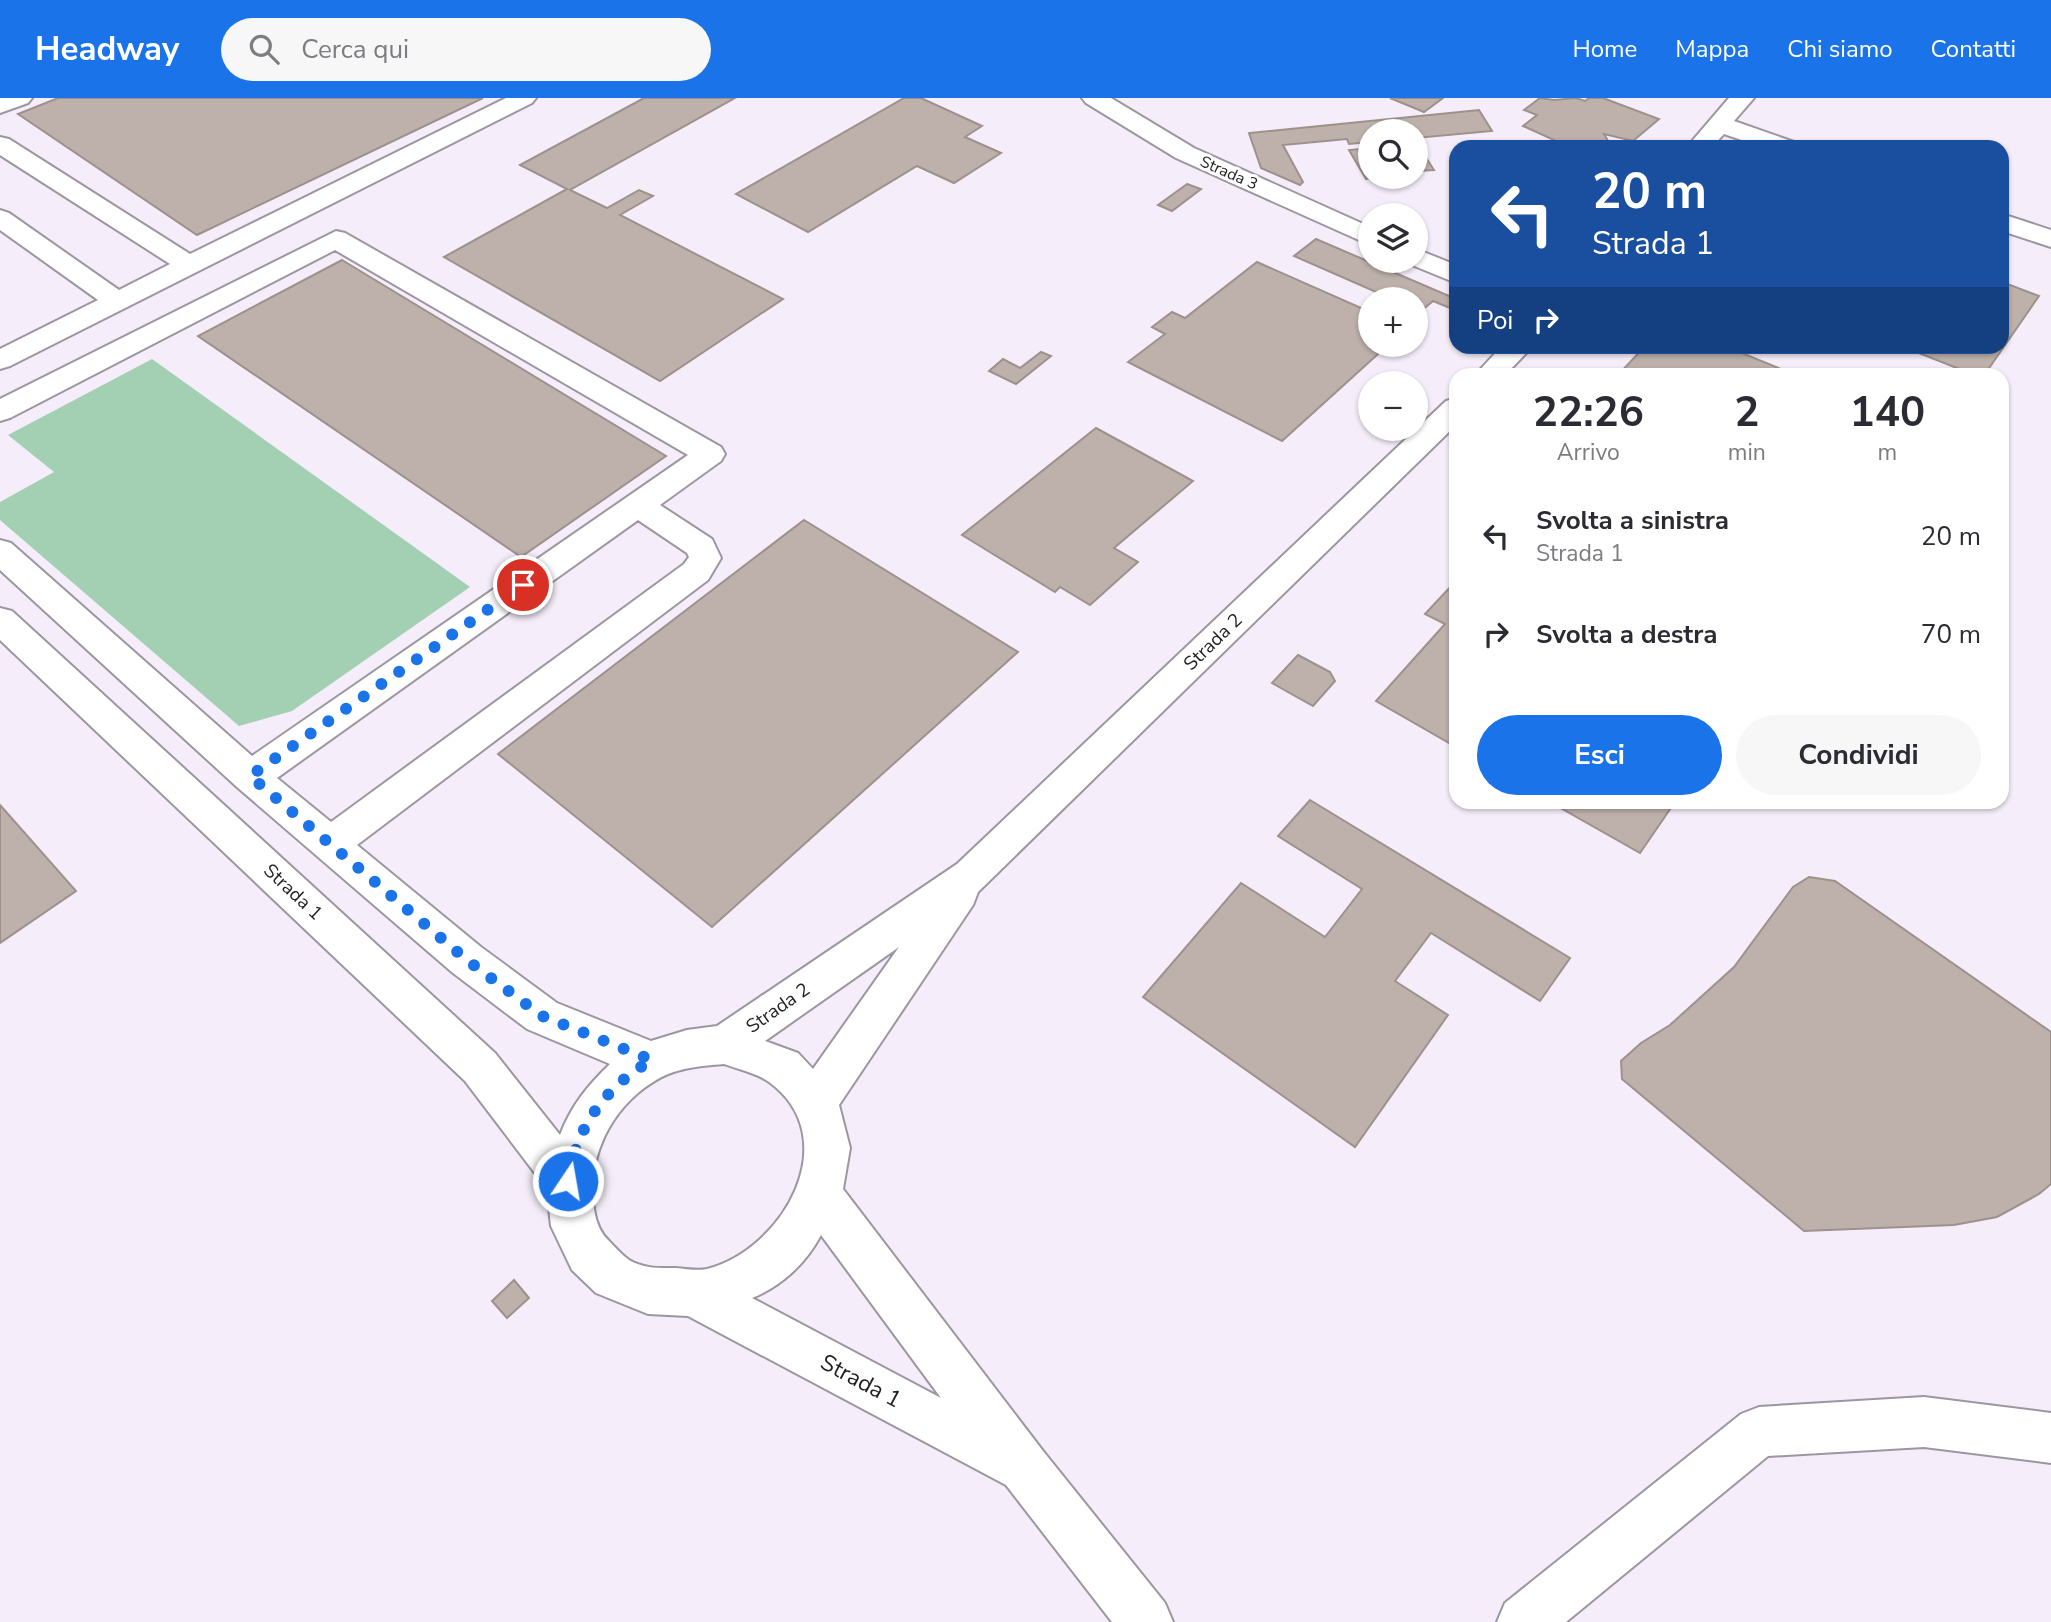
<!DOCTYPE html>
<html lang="it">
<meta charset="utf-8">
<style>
body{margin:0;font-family:"Nunito Sans",sans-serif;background:#f7f7f7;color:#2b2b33;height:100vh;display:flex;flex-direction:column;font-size:26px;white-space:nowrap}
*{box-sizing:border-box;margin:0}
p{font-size:23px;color:#7c7c81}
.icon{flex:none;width:38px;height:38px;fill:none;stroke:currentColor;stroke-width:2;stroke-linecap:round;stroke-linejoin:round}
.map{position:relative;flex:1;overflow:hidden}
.panel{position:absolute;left:1449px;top:270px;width:560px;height:441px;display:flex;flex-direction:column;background:#fff;border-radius:21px;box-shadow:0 2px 5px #0004}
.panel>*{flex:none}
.guide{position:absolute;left:1449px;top:42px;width:560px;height:214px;border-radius:21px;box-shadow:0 2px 5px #0004;background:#1a4fa0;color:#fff;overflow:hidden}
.controls{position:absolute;left:1358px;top:21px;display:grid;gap:14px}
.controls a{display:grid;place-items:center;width:70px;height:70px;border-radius:50%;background:#fff;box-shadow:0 2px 5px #0004;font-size:35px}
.pin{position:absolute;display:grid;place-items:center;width:60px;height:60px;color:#fff;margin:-30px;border:4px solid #fff;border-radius:50%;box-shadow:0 2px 7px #0007}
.me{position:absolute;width:77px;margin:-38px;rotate:12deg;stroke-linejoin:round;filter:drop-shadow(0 0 5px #0008)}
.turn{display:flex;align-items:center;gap:24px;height:147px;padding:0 28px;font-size:32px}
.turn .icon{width:91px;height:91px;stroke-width:2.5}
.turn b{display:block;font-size:49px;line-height:60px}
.then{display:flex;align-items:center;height:66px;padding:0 28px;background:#0003;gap:14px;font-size:26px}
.eta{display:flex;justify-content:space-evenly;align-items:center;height:119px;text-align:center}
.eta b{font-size:42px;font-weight:700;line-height:49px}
.primary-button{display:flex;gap:14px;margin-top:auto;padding:14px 28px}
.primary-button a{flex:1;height:80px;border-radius:42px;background:#1a73e8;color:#fff;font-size:28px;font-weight:700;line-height:80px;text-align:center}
.primary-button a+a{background:#f7f7f7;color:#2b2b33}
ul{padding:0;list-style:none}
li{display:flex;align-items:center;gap:21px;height:98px;padding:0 28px}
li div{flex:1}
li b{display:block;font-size:26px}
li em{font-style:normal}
header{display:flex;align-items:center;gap:42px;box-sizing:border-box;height:98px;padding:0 35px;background:#1a73e8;color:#fff}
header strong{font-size:33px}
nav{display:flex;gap:38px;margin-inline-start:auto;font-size:24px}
.search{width:490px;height:63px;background:#f7f7f7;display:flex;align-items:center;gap:18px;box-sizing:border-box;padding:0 24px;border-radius:38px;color:#7c7c81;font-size:26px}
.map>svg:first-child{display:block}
.green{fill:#a3cfb3}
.building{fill:#beb1ac;stroke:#9e918c;stroke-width:2}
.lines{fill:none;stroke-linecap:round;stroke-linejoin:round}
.minor-casing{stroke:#9d96a0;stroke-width:4}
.minor{fill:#fff;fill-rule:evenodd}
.route{stroke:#1a73e8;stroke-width:12;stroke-dasharray:0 21.6}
.labels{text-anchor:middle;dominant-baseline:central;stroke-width:6;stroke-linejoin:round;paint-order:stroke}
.far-street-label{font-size:16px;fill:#211e22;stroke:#fff}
.street-label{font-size:19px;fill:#211e22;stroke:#fff}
.near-street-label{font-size:23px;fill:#211e22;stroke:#fff}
</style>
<header>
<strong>Headway</strong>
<div class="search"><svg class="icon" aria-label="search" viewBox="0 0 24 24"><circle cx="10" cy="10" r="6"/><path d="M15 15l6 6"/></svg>Cerca qui</div>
<nav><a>Home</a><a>Mappa</a><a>Chi siamo</a><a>Contatti</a></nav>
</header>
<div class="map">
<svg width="2051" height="1524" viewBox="0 0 2051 1524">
<rect width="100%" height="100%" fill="#f5eefa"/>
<path class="green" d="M 152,261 L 470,489 L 292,613 L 239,628 L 0,422 L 0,404 L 54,374 L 8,337 Z"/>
<g class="building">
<path d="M 58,0 L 483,0 L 197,137 L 18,16 Z"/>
<path d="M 644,0 L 735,0 L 570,92 L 607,110 L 639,92 L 653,98 L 620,117 L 783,201 L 660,283 L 444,159 L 567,91 L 520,67 Z"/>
<path d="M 904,0 L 921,0 L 982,28 L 965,39 L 1001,55 L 954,85 L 917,68 L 808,134 L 736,96 Z"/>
<path d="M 1390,0 L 1443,0 L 1424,14 Z"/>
<path d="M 1540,0 L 1554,2 L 1576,0 L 1585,3 L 1589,0 L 1603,0 L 1659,21 L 1633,43 L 1604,36 L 1610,46 L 1567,48 L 1523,28 L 1537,17 L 1524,12 Z"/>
<path d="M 1479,12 L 1492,33 L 1416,40 L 1416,33 L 1370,33 L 1370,44 L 1349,46 L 1347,41 L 1283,47 L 1303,84 L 1300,87 L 1261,70 L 1249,35 Z"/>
<path d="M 1416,44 L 1434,72 L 1416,73 Z"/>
<path d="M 1370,50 L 1370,79 L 1387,79 L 1366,81 L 1349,52 Z"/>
<path d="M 1187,86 L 1201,91 L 1172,113 L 1158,107 Z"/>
<path d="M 1316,141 L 1456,201 L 1456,204 L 1450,210 L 1433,203 L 1420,214 L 1416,212 L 1416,201 L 1392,201 L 1294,158 Z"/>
<path d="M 342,162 L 666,358 L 521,459 L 198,238 Z"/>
<path d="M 1257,164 L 1370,214 L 1370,247 L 1388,247 L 1282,343 L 1128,264 L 1165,236 L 1152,229 L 1172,214 L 1185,220 Z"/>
<path d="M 2002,184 L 2039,198 L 1985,276 L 1972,276 L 1901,248 L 2002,248 Z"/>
<path d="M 1645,248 L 1725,248 L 1793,276 L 1619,276 Z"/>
<path d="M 1041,254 L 1051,258 L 1016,286 L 989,273 L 1003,261 L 1020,270 Z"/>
<path d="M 1096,330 L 1193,383 L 1114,450 L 1138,464 L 1090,507 L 1060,489 L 1055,494 L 962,437 Z"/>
<path d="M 804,422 L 1018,554 L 712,829 L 498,656 Z"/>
<path d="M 1454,485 L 1456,486 L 1456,649 L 1376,603 L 1445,526 L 1425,516 Z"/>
<path d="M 1298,557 L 1330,574 L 1335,583 L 1313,608 L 1272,585 Z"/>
<path d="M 1310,702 L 1570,860 L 1540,903 L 1431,835 L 1395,883 L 1448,917 L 1355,1049 L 1143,899 L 1241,785 L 1325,839 L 1362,791 L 1278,738 Z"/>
<path d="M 1550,704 L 1675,704 L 1640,755 Z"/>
<path d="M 0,707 L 76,793 L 0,845 Z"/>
<path d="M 1809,779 L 1835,783 L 2051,934 L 2051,1086 L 2039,1096 L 1997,1119 L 1954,1127 L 1804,1133 L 1622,981 L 1621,963 L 1641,945 L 1670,927 L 1734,869 L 1793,789 Z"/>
<path d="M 514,1182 L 529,1200 L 507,1220 L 492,1203 Z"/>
</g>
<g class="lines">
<g class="minor-casing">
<g id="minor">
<path d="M 0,0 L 32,0 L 28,5 L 0,15 Z"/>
<path d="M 506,0 L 536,0 L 532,5 L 10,268 L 0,271 L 0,251 L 98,202 L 0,132 L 0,112 L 9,115 L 119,192 L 170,166 L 0,57 L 0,39 L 9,41 L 190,156 Z"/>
<path d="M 1082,0 L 1111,0 L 1194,50 L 1370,129 L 1370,147 L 1176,60 L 1086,5 Z"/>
<path d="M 1729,0 L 1754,0 L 1734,23 L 1794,44 L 1797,49 L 1762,49 L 1724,36 L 1712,49 L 1687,49 Z"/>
<path d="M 2002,116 L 2051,132 L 2051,149 L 2002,133 Z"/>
<path d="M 336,133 L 345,135 L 721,349 L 725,356 L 721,363 L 660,407 L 712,441 L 721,460 L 708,482 L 357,747 L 481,849 L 557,905 L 651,943 L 687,932 L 717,928 L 957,766 L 1446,303 L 1456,300 L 1456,327 L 978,794 L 973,807 L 839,1007 L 850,1050 L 843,1091 L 1043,1353 L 1165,1505 L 1173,1524 L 1112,1524 L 1006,1387 L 688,1218 L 648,1216 L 596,1195 L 572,1172 L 551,1128 L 547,1091 L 465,983 L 0,542 L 0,510 L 12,513 L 495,955 L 560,1037 C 571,1008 588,987 610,966 L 527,931 L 453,875 L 237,689 L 0,472 L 0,442 L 11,445 L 252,658 L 688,357 L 335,152 L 10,320 L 0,323 L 0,301 ZM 638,422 L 687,455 L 689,459 L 684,466 L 331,724 L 277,680 ZM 899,849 L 813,971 L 798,955 L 765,943 ZM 724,966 C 737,971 757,975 769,984 C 846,1040 784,1151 707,1171 C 698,1173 686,1171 676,1170 C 660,1170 644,1171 629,1162 C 622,1157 616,1150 610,1144 C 600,1135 596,1124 594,1111 C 586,1061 610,1011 653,984 C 674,970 699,968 724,966 ZM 821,1137 L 941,1300 L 752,1200 C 782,1188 806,1165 821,1137 Z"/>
<path d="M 1416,151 L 1456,167 L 1456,185 L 1407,165 L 1405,163 L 1416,163 Z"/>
<path d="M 1502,248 L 1533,248 L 1506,276 L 1476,276 Z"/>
<path d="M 1924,1299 L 2051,1315 L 2051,1365 L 1924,1349 L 1768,1358 L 1566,1524 L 1497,1524 L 1505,1505 L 1741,1316 L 1759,1309 Z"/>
</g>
</g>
<use href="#minor" class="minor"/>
</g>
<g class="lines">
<path class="route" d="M 523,487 L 250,678 L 467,862 L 542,918 L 652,962 C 604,990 577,1028 568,1083"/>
</g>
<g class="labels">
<g class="far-street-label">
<text transform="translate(1229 75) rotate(24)">Strada 3</text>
</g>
<g class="street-label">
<text transform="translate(1213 544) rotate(-44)">Strada 2</text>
<text transform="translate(293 794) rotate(43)">Strada 1</text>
<text transform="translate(778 910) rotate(-35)">Strada 2</text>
</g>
<g class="near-street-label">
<text transform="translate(861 1283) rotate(28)">Strada 1</text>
</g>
</g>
</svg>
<div class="controls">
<a><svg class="icon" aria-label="search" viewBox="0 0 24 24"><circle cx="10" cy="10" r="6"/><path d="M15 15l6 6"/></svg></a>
<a><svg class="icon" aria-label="layers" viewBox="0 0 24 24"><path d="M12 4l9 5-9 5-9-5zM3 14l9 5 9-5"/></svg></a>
<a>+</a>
<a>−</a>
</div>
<div class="pin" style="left:523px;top:487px;background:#d93025"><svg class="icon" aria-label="arrive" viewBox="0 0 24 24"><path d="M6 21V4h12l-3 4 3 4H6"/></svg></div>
<svg class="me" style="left:568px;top:1083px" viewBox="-20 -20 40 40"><circle r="17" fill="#1a73e8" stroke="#fff" stroke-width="3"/><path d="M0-11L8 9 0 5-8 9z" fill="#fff"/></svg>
<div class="guide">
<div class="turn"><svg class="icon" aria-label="left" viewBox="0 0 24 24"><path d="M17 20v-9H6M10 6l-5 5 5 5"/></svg><div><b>20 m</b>Strada 1</div></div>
<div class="then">Poi<svg class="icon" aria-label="right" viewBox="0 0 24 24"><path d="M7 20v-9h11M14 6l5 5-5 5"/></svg></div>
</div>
<section class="panel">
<div class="eta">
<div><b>22:26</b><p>Arrivo</p></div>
<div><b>2</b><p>min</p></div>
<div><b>140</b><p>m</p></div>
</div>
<ul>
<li><svg class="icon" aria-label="left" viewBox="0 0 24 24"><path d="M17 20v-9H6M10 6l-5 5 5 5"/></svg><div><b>Svolta a sinistra</b><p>Strada 1</p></div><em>20 m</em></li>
<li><svg class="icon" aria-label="right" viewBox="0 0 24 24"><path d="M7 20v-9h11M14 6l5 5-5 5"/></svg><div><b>Svolta a destra</b></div><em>70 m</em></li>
</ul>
<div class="primary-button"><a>Esci</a><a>Condividi</a></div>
</section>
</div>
